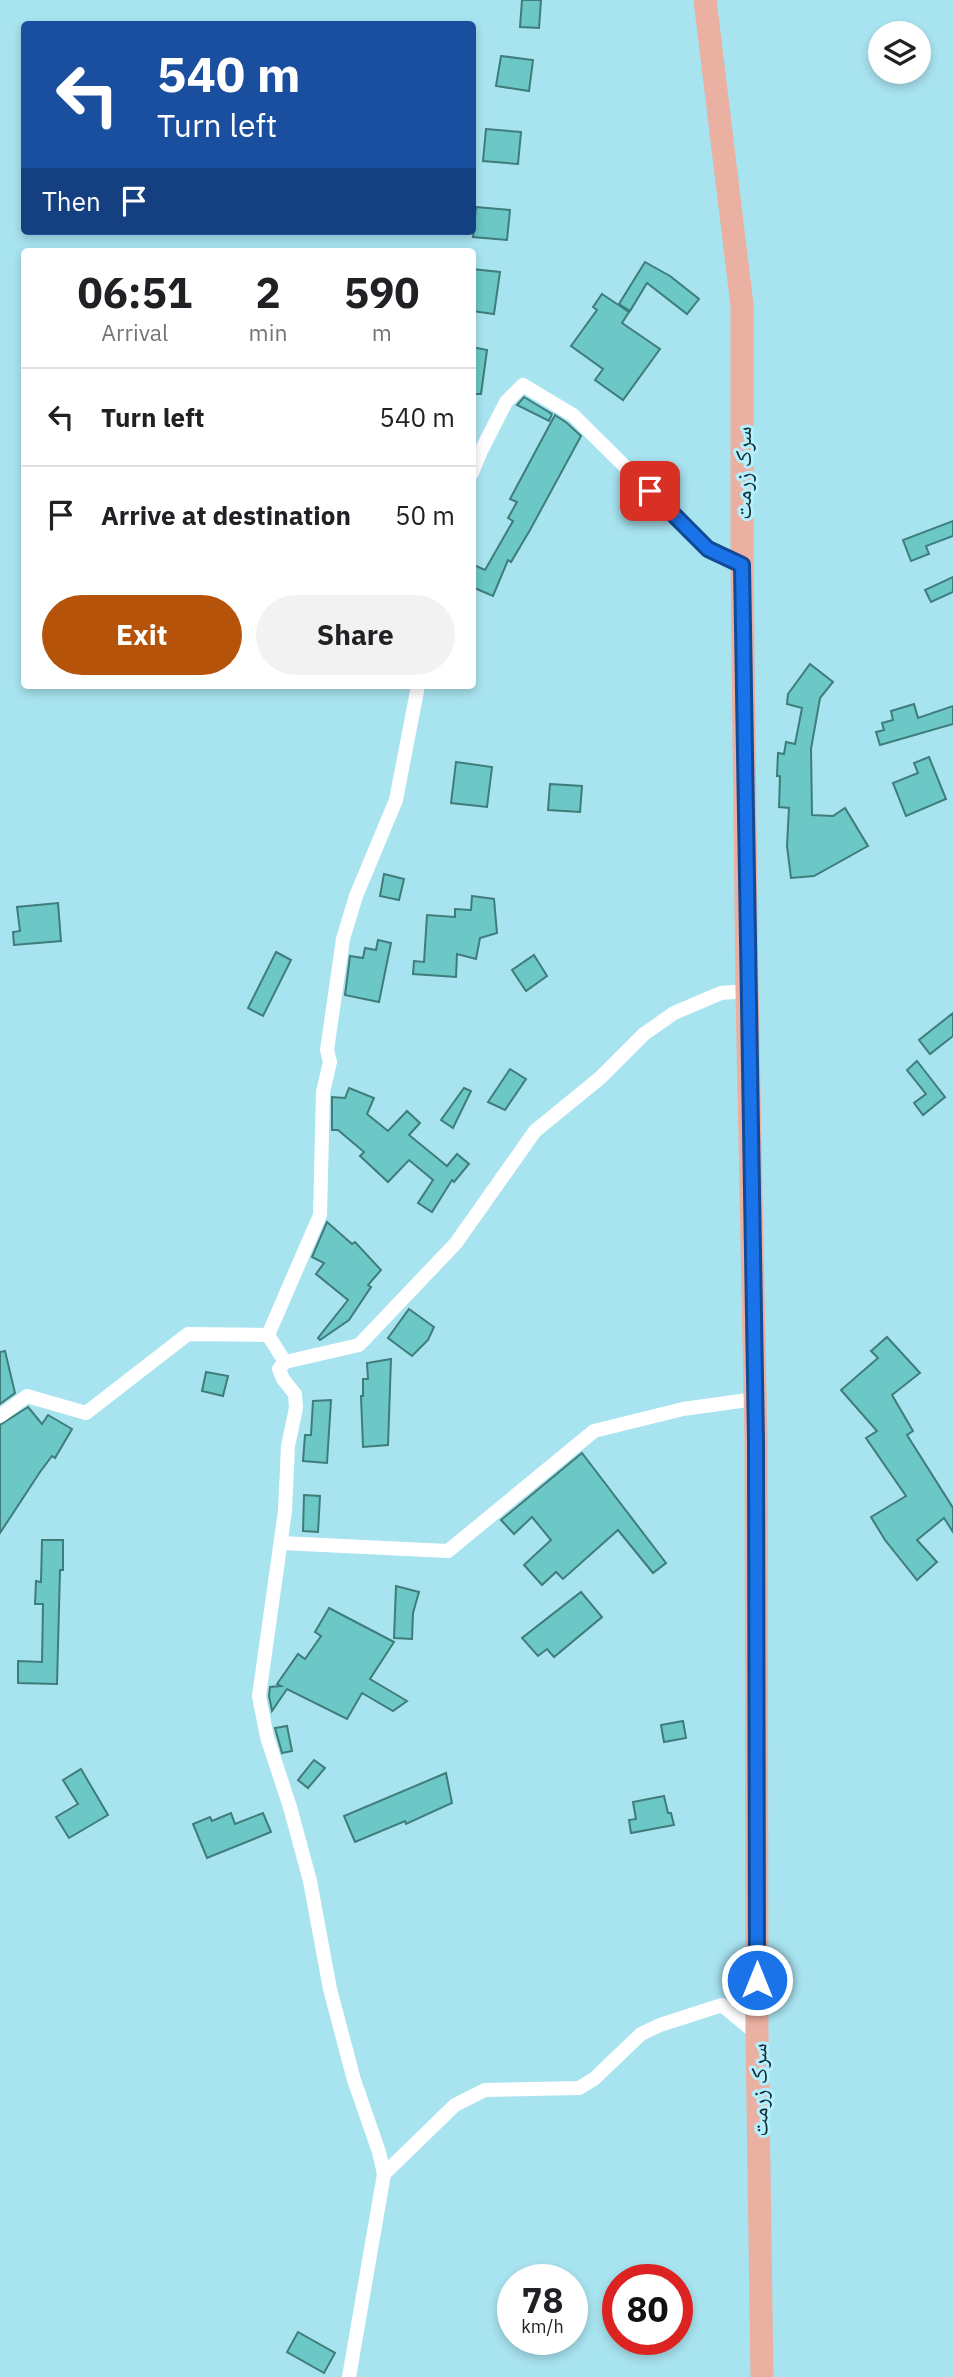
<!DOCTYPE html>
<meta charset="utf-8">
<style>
body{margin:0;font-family:"IBM Plex Sans","Noto Naskh Arabic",sans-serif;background:#f2f2f2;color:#202124;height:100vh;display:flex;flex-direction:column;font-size:26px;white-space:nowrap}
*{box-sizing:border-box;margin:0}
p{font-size:23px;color:#757577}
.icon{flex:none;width:38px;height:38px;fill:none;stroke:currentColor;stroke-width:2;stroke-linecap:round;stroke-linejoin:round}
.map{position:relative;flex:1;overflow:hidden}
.sheet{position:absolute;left:21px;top:248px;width:455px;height:441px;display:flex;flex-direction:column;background:#fff;border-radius:7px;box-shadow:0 4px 10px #0003}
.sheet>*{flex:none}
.guide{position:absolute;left:21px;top:21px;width:455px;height:214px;border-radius:7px;box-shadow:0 4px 10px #0003;background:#1a4fa0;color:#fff;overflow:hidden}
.controls{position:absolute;left:868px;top:21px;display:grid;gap:14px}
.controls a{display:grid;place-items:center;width:63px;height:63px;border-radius:50%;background:#fff;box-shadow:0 4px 10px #0003;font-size:35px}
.speed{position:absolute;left:497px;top:2264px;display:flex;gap:14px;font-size:35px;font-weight:700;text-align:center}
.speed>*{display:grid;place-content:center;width:91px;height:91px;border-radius:50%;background:#fff;box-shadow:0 4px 10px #0003;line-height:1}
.speed small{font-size:18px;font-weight:400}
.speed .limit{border:10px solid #d22;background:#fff;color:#111}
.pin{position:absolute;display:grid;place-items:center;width:60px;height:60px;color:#fff;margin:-30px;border-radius:14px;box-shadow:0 4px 10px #0006}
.me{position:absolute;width:77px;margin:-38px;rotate:0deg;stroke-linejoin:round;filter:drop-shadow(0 0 5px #0008)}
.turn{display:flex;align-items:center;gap:24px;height:147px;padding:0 21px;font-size:32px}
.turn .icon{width:91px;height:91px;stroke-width:2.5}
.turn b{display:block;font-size:49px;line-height:60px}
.then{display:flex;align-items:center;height:66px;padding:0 21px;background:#0003;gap:14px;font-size:26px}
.eta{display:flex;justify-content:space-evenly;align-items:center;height:119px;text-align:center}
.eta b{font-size:42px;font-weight:700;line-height:49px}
.primary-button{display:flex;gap:14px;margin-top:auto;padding:14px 21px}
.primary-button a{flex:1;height:80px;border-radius:42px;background:#b45309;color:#fff;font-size:28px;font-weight:700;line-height:80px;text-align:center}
.primary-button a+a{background:#f2f2f2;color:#202124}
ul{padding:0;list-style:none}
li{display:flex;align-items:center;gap:21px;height:98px;padding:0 21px;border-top:2px solid #e0e0e0}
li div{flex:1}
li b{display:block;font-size:26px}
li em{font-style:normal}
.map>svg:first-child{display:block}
.building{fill:#6bc8c6;stroke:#3f7c7a;stroke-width:2}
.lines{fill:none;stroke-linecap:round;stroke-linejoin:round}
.minor{stroke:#fff;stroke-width:14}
.trunk{stroke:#eab0a2;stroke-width:23}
.route-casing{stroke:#114b97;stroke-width:18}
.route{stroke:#1a73e8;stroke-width:12}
.labels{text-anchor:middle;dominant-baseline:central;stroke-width:6;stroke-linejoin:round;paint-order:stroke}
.street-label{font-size:23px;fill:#142d32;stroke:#b5f0fe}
</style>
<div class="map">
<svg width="953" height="2377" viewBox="0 0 953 2377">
<rect width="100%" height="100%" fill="#a8e3f0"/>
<g class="building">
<path d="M 522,0 L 541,0 L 539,28 L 520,27 Z"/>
<path d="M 501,56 L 533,60 L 529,91 L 496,86 Z"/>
<path d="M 486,129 L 521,132 L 518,164 L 483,161 Z"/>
<path d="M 476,207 L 510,210 L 507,240 L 473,237 Z"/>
<path d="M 645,262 L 670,276 L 699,299 L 687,314 L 647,283 L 630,311 L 619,304 Z"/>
<path d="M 472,269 L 500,272 L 494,314 L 472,311 Z"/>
<path d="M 602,294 L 629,312 L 622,323 L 660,349 L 623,400 L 595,380 L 603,369 L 571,346 L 597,310 L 593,307 Z"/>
<path d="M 472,347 L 487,350 L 481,394 L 472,394 Z"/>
<path d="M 524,397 L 552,414 L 549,421 L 517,405 Z"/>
<path d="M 555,415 L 567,423 L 581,436 L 530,530 L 511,562 L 508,560 L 493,596 L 472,587 L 472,564 L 485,570 L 513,521 L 508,518 L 517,502 L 510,499 Z"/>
<path d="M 953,521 L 953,536 L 926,546 L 929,554 L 911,561 L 903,540 Z"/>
<path d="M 953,577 L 953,592 L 931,602 L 925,590 Z"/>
<path d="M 810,664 L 833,682 L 820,698 L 811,749 L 812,815 L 833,816 L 845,808 L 868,846 L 814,876 L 791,878 L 787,846 L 789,808 L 779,807 L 780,776 L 777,776 L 778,753 L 784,754 L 786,742 L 795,744 L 802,708 L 787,704 L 788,694 Z"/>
<path d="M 914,704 L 918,718 L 953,706 L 953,724 L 880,745 L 876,732 L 884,730 L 882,723 L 893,720 L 891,711 Z"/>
<path d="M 929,757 L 946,799 L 906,816 L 893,783 L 918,773 L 914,763 Z"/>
<path d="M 456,762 L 492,767 L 487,807 L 451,803 Z"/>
<path d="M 550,784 L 582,786 L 580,812 L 548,810 Z"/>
<path d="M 384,874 L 404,879 L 399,900 L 380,896 Z"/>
<path d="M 472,896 L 494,899 L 497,933 L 480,938 L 476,959 L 457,954 L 456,977 L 413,974 L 414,961 L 424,962 L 427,915 L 455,917 L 455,909 L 471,910 Z"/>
<path d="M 58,903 L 61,941 L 14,945 L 13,932 L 20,931 L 17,907 Z"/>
<path d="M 378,940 L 391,943 L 379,1002 L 345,995 L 350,956 L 363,958 L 365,948 L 376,950 Z"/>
<path d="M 276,952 L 291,960 L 263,1016 L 248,1008 Z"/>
<path d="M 534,955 L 547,976 L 526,991 L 512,970 Z"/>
<path d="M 953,1013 L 953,1036 L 930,1054 L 919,1040 Z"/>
<path d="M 917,1061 L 945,1097 L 923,1115 L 914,1103 L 926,1094 L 907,1070 Z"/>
<path d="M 510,1069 L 526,1079 L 505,1110 L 488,1102 Z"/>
<path d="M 349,1088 L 374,1098 L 367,1114 L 388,1131 L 407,1111 L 420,1123 L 409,1135 L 447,1166 L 457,1154 L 469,1164 L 454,1182 L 452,1180 L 432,1212 L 418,1203 L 433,1180 L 409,1160 L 388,1182 L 360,1156 L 364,1152 L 338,1130 L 332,1130 L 332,1097 L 345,1098 Z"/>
<path d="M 464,1088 L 471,1091 L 453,1128 L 441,1120 Z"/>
<path d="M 327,1222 L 352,1244 L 355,1242 L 381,1270 L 368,1285 L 371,1287 L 349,1320 L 320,1340 L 318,1338 L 348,1300 L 316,1274 L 324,1263 L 312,1257 Z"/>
<path d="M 409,1309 L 434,1327 L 428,1340 L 412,1356 L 388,1338 Z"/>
<path d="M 887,1337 L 920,1373 L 892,1395 L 913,1431 L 907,1435 L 953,1508 L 953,1532 L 944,1518 L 917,1540 L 937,1562 L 917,1580 L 885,1540 L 871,1517 L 906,1496 L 866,1438 L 877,1431 L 841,1390 L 878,1358 L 871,1351 Z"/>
<path d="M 5,1351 L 15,1393 L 0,1404 L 0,1352 Z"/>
<path d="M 391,1359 L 388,1445 L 363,1447 L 361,1396 L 363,1396 L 363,1379 L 368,1379 L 367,1363 Z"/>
<path d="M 206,1372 L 228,1376 L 223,1396 L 202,1391 Z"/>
<path d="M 331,1400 L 327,1463 L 303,1461 L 305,1435 L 311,1435 L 313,1401 Z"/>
<path d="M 28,1407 L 42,1424 L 48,1415 L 72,1429 L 55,1458 L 52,1456 L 40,1472 L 0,1533 L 0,1425 Z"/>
<path d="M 582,1453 L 666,1563 L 653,1573 L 618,1530 L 563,1579 L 556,1572 L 542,1585 L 524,1565 L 551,1540 L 532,1517 L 514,1534 L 501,1520 Z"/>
<path d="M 304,1495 L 320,1496 L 318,1532 L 303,1531 Z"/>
<path d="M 42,1540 L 63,1540 L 63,1570 L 60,1570 L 57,1684 L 18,1683 L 18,1661 L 42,1662 L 43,1604 L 35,1604 L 36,1581 L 41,1582 Z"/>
<path d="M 396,1586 L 419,1592 L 413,1613 L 412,1639 L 394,1638 Z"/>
<path d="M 581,1592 L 602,1617 L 554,1657 L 547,1649 L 538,1656 L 522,1638 Z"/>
<path d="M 329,1608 L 394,1642 L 370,1679 L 407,1701 L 393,1711 L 362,1693 L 347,1719 L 287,1689 L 272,1711 L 269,1696 L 270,1687 L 281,1686 L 277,1684 L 298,1654 L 305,1659 L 321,1636 L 315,1632 Z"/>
<path d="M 683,1721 L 686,1738 L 664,1742 L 661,1725 Z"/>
<path d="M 287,1726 L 292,1751 L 282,1753 L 275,1728 Z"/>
<path d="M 314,1760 L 325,1768 L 308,1788 L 298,1780 Z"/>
<path d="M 81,1769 L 108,1815 L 69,1838 L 56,1817 L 78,1804 L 63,1780 Z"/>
<path d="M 446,1773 L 452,1803 L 406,1824 L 405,1821 L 355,1842 L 344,1816 Z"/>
<path d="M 664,1796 L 668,1813 L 671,1813 L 674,1825 L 631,1833 L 629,1820 L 636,1819 L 633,1802 Z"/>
<path d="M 231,1813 L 235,1824 L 263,1813 L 271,1832 L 207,1858 L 193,1824 L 210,1817 L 212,1821 Z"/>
<path d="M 298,2332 L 335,2353 L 324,2373 L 287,2352 Z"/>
</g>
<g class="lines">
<g class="minor">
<path d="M 472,473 L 480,453 L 506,402 L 523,385 L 573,415 L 708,549 L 742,565"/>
<path d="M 268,1335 L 320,1215 L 323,1092 L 330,1062 L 327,1050 L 343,939 L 356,896 L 396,800 L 418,686"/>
<path d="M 268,1335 L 285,1362"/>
<path d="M 0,1416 L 27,1396 L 86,1413 L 188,1334 L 268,1335"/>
<path d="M 281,1543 L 448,1551 L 594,1431 L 683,1409 L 755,1399"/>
<path d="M 384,2174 L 455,2105 L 485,2090 L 579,2088 L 594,2079 L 641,2034 L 660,2025 L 722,2005 L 757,2034"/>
<path d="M 349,2377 L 384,2174 L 379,2152 L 354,2080 L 330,1989 L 310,1881 L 290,1807 L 267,1737 L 259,1696 L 285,1511 L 288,1446 L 296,1408 L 295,1394 L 283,1379 L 279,1369 L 285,1362 L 359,1345 L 456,1243 L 535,1131 L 600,1078 L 644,1034 L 674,1013 L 721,993 L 747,991"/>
</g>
<path class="trunk" d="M 705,0 L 742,305 L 742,565 L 747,991 L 756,1441 L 757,2034 L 762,2377"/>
</g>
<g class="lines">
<g class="route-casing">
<path id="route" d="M 650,491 L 708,549 L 742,565 L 756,1441 L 757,1980"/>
</g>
<use href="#route" class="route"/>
</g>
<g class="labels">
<g class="street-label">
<text transform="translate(742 473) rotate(-90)">سرک زرمت</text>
<text transform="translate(758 2090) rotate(-91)">سرک زرمت</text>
</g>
</g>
</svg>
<div class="controls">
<a><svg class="icon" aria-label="layers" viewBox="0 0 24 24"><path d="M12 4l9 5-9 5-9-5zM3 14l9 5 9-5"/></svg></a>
</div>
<div class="speed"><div>78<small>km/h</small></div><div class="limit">80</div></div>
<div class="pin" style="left:650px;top:491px;background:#d93025"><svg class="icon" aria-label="arrive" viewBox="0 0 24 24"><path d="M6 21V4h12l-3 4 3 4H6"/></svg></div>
<svg class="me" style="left:757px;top:1980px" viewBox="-20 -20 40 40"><circle r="17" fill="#1a73e8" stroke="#fff" stroke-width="3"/><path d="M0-11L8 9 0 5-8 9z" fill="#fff"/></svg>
<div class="guide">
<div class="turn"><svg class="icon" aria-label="left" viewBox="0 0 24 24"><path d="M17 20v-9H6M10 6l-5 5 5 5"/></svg><div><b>540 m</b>Turn left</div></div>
<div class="then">Then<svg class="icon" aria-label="arrive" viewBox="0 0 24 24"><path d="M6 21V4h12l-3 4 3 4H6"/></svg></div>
</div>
<section class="sheet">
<div class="eta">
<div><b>06:51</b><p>Arrival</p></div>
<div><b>2</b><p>min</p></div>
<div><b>590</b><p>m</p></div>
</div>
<ul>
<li><svg class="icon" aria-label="left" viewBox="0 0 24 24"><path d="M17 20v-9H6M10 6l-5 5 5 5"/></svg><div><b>Turn left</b></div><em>540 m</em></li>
<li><svg class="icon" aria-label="arrive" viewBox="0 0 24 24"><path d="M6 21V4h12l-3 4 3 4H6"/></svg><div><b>Arrive at destination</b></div><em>50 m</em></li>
</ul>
<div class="primary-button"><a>Exit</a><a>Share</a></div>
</section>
</div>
